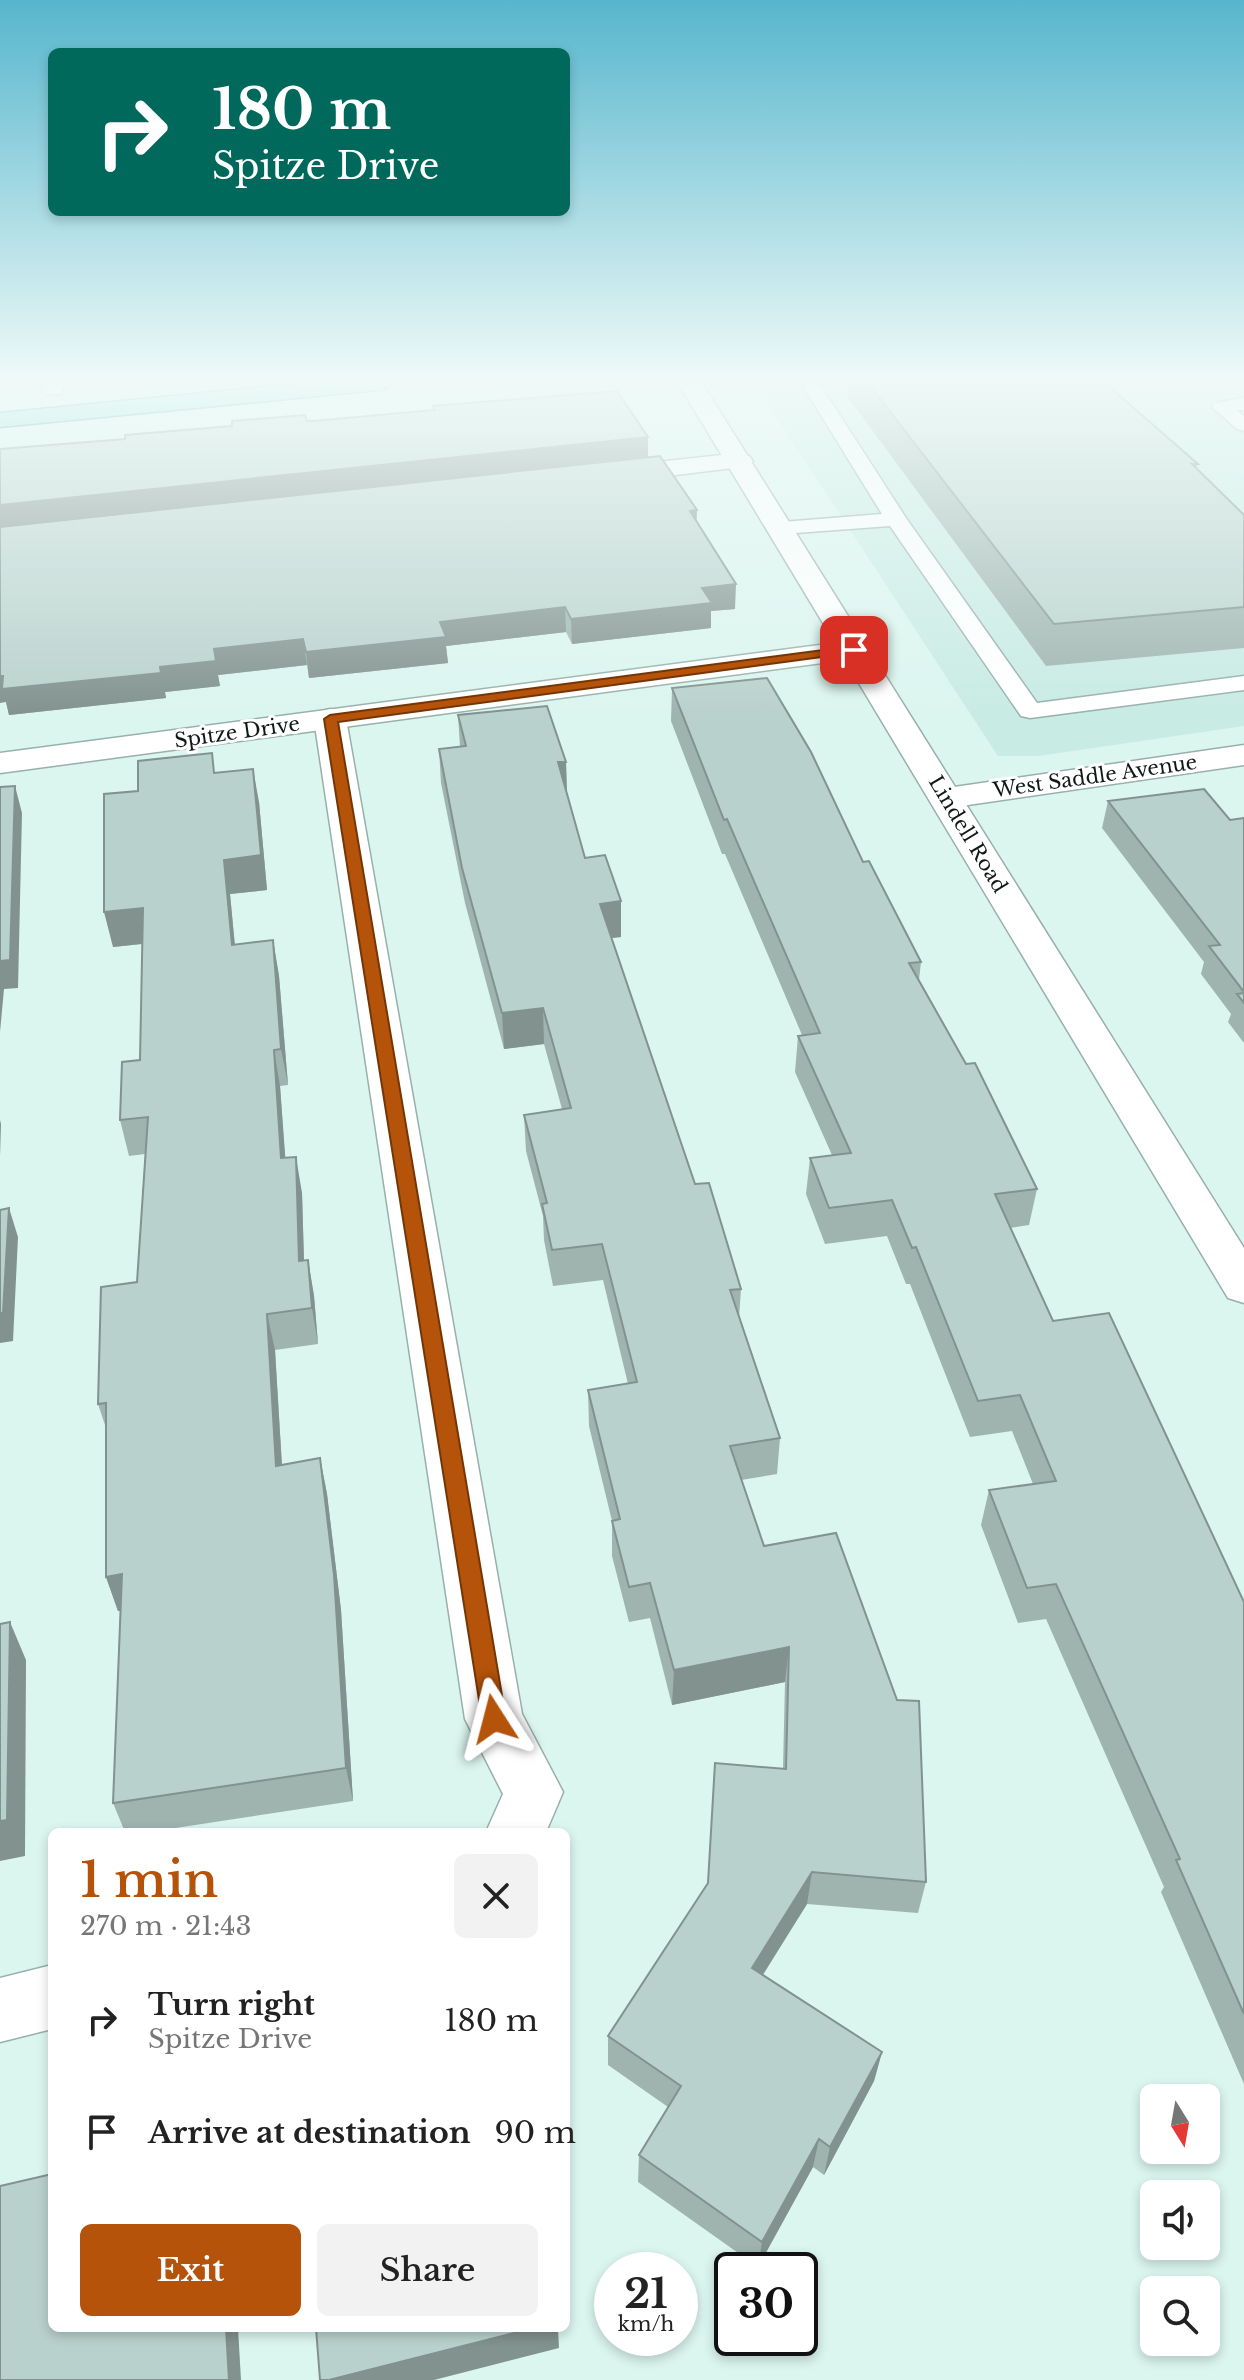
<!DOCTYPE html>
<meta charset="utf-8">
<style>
body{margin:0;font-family:"Libre Baskerville",serif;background:#f2f2f2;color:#222;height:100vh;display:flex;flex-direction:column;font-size:30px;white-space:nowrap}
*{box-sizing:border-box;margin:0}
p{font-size:26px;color:#767676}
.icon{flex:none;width:44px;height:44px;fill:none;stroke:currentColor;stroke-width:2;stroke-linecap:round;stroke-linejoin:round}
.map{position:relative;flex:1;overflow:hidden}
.details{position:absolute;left:48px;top:1828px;width:522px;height:504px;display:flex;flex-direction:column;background:#fff;border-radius:12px;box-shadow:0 4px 12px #0003}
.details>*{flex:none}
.banner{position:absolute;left:48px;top:48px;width:522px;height:168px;border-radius:12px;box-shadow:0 4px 12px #0003;background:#00695c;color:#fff;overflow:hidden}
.needle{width:52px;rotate:169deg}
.controls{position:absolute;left:1140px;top:2084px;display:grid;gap:16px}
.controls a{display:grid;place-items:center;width:80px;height:80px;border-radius:12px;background:#fff;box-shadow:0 4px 12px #0003;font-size:40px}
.speed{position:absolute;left:594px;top:2252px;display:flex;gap:16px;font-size:40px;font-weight:700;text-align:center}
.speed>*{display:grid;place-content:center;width:104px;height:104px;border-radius:50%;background:#fff;box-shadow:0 4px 12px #0003;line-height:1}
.speed small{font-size:20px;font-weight:400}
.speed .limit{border:4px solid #111;border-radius:12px;background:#fff;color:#111}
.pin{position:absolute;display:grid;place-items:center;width:68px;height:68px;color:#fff;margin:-34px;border-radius:16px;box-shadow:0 4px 12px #0006}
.me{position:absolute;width:88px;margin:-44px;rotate:351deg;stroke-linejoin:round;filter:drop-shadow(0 0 6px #0008)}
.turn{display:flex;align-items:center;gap:28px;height:168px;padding:0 32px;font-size:36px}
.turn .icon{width:104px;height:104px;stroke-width:2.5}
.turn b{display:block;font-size:56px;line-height:68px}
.round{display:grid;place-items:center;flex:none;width:84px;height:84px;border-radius:12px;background:#f2f2f2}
.headline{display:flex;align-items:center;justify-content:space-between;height:136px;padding:0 32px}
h1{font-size:48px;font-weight:600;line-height:60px;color:#b45309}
.action{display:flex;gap:16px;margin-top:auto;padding:16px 32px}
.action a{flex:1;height:92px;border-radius:12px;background:#b45309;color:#fff;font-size:32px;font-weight:600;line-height:92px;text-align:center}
.action a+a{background:#f2f2f2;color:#222}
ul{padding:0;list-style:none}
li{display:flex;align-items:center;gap:24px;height:112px;padding:0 32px}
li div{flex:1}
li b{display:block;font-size:30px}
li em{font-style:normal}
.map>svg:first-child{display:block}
.built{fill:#c8ebe3}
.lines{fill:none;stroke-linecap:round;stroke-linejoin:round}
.service-casing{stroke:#98b0ab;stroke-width:3}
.minor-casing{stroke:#98b0ab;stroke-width:3}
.tertiary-casing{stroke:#98b0ab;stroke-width:3}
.primary-casing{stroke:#1c897a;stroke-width:3}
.service{fill:#fff;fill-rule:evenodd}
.minor{fill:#fff;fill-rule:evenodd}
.tertiary{fill:#fff;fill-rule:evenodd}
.primary{fill:#7bddd0;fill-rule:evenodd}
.wall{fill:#9fb4af}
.shaded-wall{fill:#82928f}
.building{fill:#b9d1cc;stroke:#82928f;stroke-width:2}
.route{fill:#b45309;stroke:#753606;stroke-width:2}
.labels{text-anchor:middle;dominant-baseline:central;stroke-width:6;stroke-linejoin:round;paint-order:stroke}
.far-street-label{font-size:20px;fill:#101917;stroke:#fff}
</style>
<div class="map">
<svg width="1244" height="2380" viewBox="0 0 1244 2380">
<rect width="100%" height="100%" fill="#dbf5ef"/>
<path class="built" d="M 754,383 L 1244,383 L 1244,726 L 1038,756 L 998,756 Z"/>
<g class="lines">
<g class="service-casing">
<g id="service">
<path d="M 801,383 L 819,383 L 906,518 L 1037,703 L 1244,676 L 1244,690 L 1030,718 L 1021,716 L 890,526 L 782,534 L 771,528 L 782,522 L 882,514 Z"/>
<path d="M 1244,398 L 1244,410 L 1237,410 L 1244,416 L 1244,431 L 1237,429 L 1212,407 L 1214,403 Z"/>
</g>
</g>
<g class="minor-casing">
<g id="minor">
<path d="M 41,383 L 65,383 L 61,394 L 45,394 Z"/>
<path d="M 740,453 L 749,456 L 753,461 L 749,466 L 611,483 L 602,481 L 598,475 L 602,469 L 611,467 Z"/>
<path d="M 330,709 L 341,712 L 346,719 L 522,1714 L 563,1792 L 546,1832 L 486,1832 L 503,1794 L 465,1719 L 314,719 L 319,712 Z"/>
<path d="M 1244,745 L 1244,765 L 947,808 L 935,805 L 930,798 L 935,791 L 947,788 Z"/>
<path d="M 52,1965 L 52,2029 L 0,2042 L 0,1978 Z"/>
</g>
</g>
<g class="tertiary-casing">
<path id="tertiary" d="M 678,383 L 702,383 L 1244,1248 L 1244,1303 L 1228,1298 L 845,660 L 0,773 L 0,753 L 835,643 Z"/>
</g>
<g class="primary-casing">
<path id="primary" d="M 304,383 L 391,383 L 387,388 L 379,390 L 0,427 L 0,413 Z"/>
</g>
<use href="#service" class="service"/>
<use href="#minor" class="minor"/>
<use href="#tertiary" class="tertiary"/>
<use href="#primary" class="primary"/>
</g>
<g class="wall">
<path d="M 848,383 L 1105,383 L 1198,464 L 1196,469 L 1244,515 L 1244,648 L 1046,666 L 847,396 Z"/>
<path d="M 1153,383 L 1207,383 L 1157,387 Z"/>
<path d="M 433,406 L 648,457 L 697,521 L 735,609 L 711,611 L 711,628 L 572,644 L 566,632 L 446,646 L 448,663 L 309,678 L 307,665 L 218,675 L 220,686 L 165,692 L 166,698 L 9,715 L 6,702 L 125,439 L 433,410 Z"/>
<path d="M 672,688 L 863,862 L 921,962 L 919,980 L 1037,1189 L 1029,1225 L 1010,1228 L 1053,1321 L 1244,1602 L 1244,2084 L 1161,1892 L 1164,1887 L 1046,1619 L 1018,1623 L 981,1525 L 989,1490 L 1033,1484 L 1012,1431 L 970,1437 L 910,1284 L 906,1284 L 887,1236 L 825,1244 L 806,1194 L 810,1158 L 832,1155 L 795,1072 L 798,1036 L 802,1035 L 725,854 L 722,854 L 671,721 Z"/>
<path d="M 458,715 L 566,762 L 567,795 L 585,858 L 621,937 L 612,938 L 695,1184 L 741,1289 L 739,1318 L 780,1438 L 777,1474 L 741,1480 L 764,1546 L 926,1882 L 918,1913 L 807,1904 L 763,1975 L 882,2052 L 874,2081 L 824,2175 L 813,2167 L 758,2267 L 638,2182 L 639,2155 L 668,2107 L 608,2065 L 608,2036 L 783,1768 L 785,1682 L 672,1705 L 650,1618 L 629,1622 L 612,1556 L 612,1521 L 589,1426 L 588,1390 L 628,1384 L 603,1280 L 553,1286 L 544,1240 L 543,1216 L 526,1151 L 524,1115 L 562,1109 L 544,1044 L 504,1049 L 465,903 L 441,783 L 439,749 L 460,747 Z"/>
<path d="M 216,772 L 259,802 L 267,890 L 230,894 L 235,945 L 273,940 L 279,976 L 288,1085 L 280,1086 L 285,1158 L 302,1193 L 304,1260 L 308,1260 L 314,1296 L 318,1344 L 275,1350 L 282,1465 L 320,1458 L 327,1494 L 341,1610 L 353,1801 L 149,1832 L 125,1832 L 113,1803 L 120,1611 L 118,1611 L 106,1577 L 106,1428 L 98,1404 L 137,1282 L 145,1154 L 129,1156 L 120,1120 L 140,1060 L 142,944 L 113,947 L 138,791 Z"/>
<path d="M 1108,801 L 1230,820 L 1244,818 L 1244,1043 L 1228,1022 L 1231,1014 L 1201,974 L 1204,962 L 1102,828 Z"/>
</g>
<g class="shaded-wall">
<path d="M 648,437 L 648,460 L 0,530 L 0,505 Z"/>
<path d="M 697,510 L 696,534 L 690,511 Z"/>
<path d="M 736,584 L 735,609 L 711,611 L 711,628 L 572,644 L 571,619 L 702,588 Z"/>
<path d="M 565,607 L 566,632 L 446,646 L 448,663 L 309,678 L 306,652 L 440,622 Z"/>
<path d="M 303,639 L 307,665 L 218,675 L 220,686 L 165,692 L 166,698 L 9,715 L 6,702 L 0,703 L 0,676 L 160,667 L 214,649 Z"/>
<path d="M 558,762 L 566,762 L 567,796 Z"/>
<path d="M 253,769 L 259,802 L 267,890 L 230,894 L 238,980 L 232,945 L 224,860 Z"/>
<path d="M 15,786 L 22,813 L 18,988 L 4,989 L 0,1032 L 0,961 Z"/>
<path d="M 621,901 L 621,937 L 601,939 L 600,904 Z"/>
<path d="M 143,908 L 150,943 L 113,947 L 104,912 Z"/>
<path d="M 273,940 L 279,976 L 288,1085 L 281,1049 Z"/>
<path d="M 543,1008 L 544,1044 L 504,1049 L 502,1013 Z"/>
<path d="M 274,1050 L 280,1086 L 288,1194 L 281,1158 Z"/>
<path d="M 0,1120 L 1,1124 L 0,1156 Z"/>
<path d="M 296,1157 L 302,1193 L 305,1297 L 299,1261 Z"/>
<path d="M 9,1208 L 18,1237 L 13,1341 L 0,1343 L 0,1313 Z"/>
<path d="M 308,1260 L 314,1296 L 318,1344 L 312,1308 Z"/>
<path d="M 267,1314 L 275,1350 L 284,1501 L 276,1466 Z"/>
<path d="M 320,1458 L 327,1494 L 341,1610 L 353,1801 L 346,1768 Z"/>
<path d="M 122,1574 L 134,1609 L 118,1611 L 106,1577 Z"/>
<path d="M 10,1622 L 26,1660 L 25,1856 L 0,1861 L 0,1821 Z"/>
<path d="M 789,1647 L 785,1682 L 672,1705 L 674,1670 Z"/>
<path d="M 812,1872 L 807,1904 L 748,1998 L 752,1968 Z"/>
<path d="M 882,2052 L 874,2081 L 824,2175 L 830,2147 Z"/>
<path d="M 819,2139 L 813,2167 L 758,2267 L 762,2242 Z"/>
<path d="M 226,2328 L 238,2328 L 241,2380 L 229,2380 Z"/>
<path d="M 534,2328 L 558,2328 L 559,2348 L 434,2380 L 329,2380 Z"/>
</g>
<g class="building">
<path d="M 868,383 L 1105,383 L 1198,464 L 1192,464 L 1244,515 L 1244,607 L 1054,624 Z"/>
<path d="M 617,391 L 648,437 L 0,505 L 0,449 L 125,439 L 125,435 L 232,426 L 232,421 L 305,415 L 307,421 L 313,421 L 435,410 L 433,406 Z"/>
<path d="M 660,456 L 697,510 L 690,511 L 736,584 L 702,588 L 712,603 L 571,619 L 565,607 L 440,622 L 446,637 L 306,652 L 303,639 L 214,649 L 216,661 L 160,667 L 161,673 L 2,689 L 3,676 L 0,676 L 0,527 Z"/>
<path d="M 767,678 L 811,752 L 863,862 L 869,861 L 921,962 L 909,963 L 966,1064 L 975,1063 L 1037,1189 L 995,1194 L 1053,1321 L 1109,1313 L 1244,1602 L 1244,2014 L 1176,1860 L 1180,1859 L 1056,1584 L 1027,1588 L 989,1490 L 1056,1481 L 1020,1395 L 978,1401 L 916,1247 L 912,1248 L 892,1200 L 829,1208 L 810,1158 L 851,1153 L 798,1036 L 820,1033 L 727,819 L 724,820 L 672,688 Z"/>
<path d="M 547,706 L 566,762 L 558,762 L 585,858 L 605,855 L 621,901 L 600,904 L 695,1184 L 709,1183 L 741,1289 L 730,1290 L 780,1438 L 730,1446 L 764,1546 L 836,1533 L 897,1700 L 919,1701 L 926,1882 L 812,1872 L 752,1968 L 882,2052 L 830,2147 L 819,2139 L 762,2242 L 639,2155 L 681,2086 L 608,2036 L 708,1883 L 715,1763 L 786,1769 L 789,1647 L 674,1670 L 650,1583 L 629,1587 L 612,1521 L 620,1519 L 588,1390 L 637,1382 L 602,1244 L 552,1250 L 542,1204 L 547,1203 L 524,1115 L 571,1108 L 543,1008 L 502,1013 L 462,868 L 439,749 L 466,746 L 458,715 Z"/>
<path d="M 212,753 L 214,773 L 253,769 L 261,855 L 224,860 L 232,945 L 273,940 L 281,1049 L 274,1050 L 281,1158 L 296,1157 L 299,1261 L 308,1260 L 312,1308 L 267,1314 L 276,1466 L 320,1458 L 334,1575 L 346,1768 L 113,1803 L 122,1574 L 106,1577 L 106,1403 L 98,1404 L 101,1287 L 137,1282 L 148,1117 L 120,1120 L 122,1062 L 140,1060 L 143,908 L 104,912 L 104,794 L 138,791 L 138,761 Z"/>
<path d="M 15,786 L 10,960 L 0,961 L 0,787 Z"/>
<path d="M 1204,789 L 1230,820 L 1244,818 L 1244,992 L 1209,946 L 1220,945 L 1108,801 Z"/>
<path d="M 1244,993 L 1244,1003 L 1237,994 Z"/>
<path d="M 9,1208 L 3,1313 L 0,1313 L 0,1210 Z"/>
<path d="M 10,1622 L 7,1820 L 0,1821 L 0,1624 Z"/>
<path d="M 52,2174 L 52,2328 L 226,2328 L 229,2380 L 0,2380 L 0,2186 Z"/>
<path d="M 316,2328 L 534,2328 L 329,2380 L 320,2380 Z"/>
</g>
<linearGradient id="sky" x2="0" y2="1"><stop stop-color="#56b6cd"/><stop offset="0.53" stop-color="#effaf8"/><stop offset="1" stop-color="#effaf8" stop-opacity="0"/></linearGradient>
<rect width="1244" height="716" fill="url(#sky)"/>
<path class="route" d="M 854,646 L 861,650 L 859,652 L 338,722 L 506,1719 L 502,1726 L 494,1729 L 486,1726 L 482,1719 L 324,719 L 330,715 Z"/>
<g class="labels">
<g class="far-street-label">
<text transform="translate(237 732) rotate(-8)">Spitze Drive</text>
<text transform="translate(1095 776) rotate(-8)">West Saddle Avenue</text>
<text transform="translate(968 834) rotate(59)">Lindell Road</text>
</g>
</g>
</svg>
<div class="controls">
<a><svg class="needle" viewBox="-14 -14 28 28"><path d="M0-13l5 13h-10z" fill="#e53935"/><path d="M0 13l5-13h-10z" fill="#767676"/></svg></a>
<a><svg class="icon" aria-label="sound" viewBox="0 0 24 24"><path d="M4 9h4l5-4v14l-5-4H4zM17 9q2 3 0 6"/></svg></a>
<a><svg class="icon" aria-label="search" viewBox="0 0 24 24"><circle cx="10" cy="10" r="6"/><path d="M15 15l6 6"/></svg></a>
</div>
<div class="speed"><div>21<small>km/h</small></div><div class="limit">30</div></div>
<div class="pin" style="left:854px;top:650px;background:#d93025"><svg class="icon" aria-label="arrive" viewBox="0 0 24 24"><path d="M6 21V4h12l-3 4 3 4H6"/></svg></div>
<svg class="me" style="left:494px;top:1719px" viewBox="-20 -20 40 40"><path d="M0-17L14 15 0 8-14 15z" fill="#b45309" stroke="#fff" stroke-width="4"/></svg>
<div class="banner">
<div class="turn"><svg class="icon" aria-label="right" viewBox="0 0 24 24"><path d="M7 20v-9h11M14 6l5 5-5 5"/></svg><div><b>180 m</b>Spitze Drive</div></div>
</div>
<section class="details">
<div class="headline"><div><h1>1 min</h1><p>270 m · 21:43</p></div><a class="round"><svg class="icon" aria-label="close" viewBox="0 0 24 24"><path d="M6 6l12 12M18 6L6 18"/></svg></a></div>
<ul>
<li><svg class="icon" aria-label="right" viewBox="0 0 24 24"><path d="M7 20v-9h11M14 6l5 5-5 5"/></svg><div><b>Turn right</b><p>Spitze Drive</p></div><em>180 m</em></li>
<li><svg class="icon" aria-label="arrive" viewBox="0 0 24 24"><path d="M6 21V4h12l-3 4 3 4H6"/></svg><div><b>Arrive at destination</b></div><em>90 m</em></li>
</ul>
<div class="action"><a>Exit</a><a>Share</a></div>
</section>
</div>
